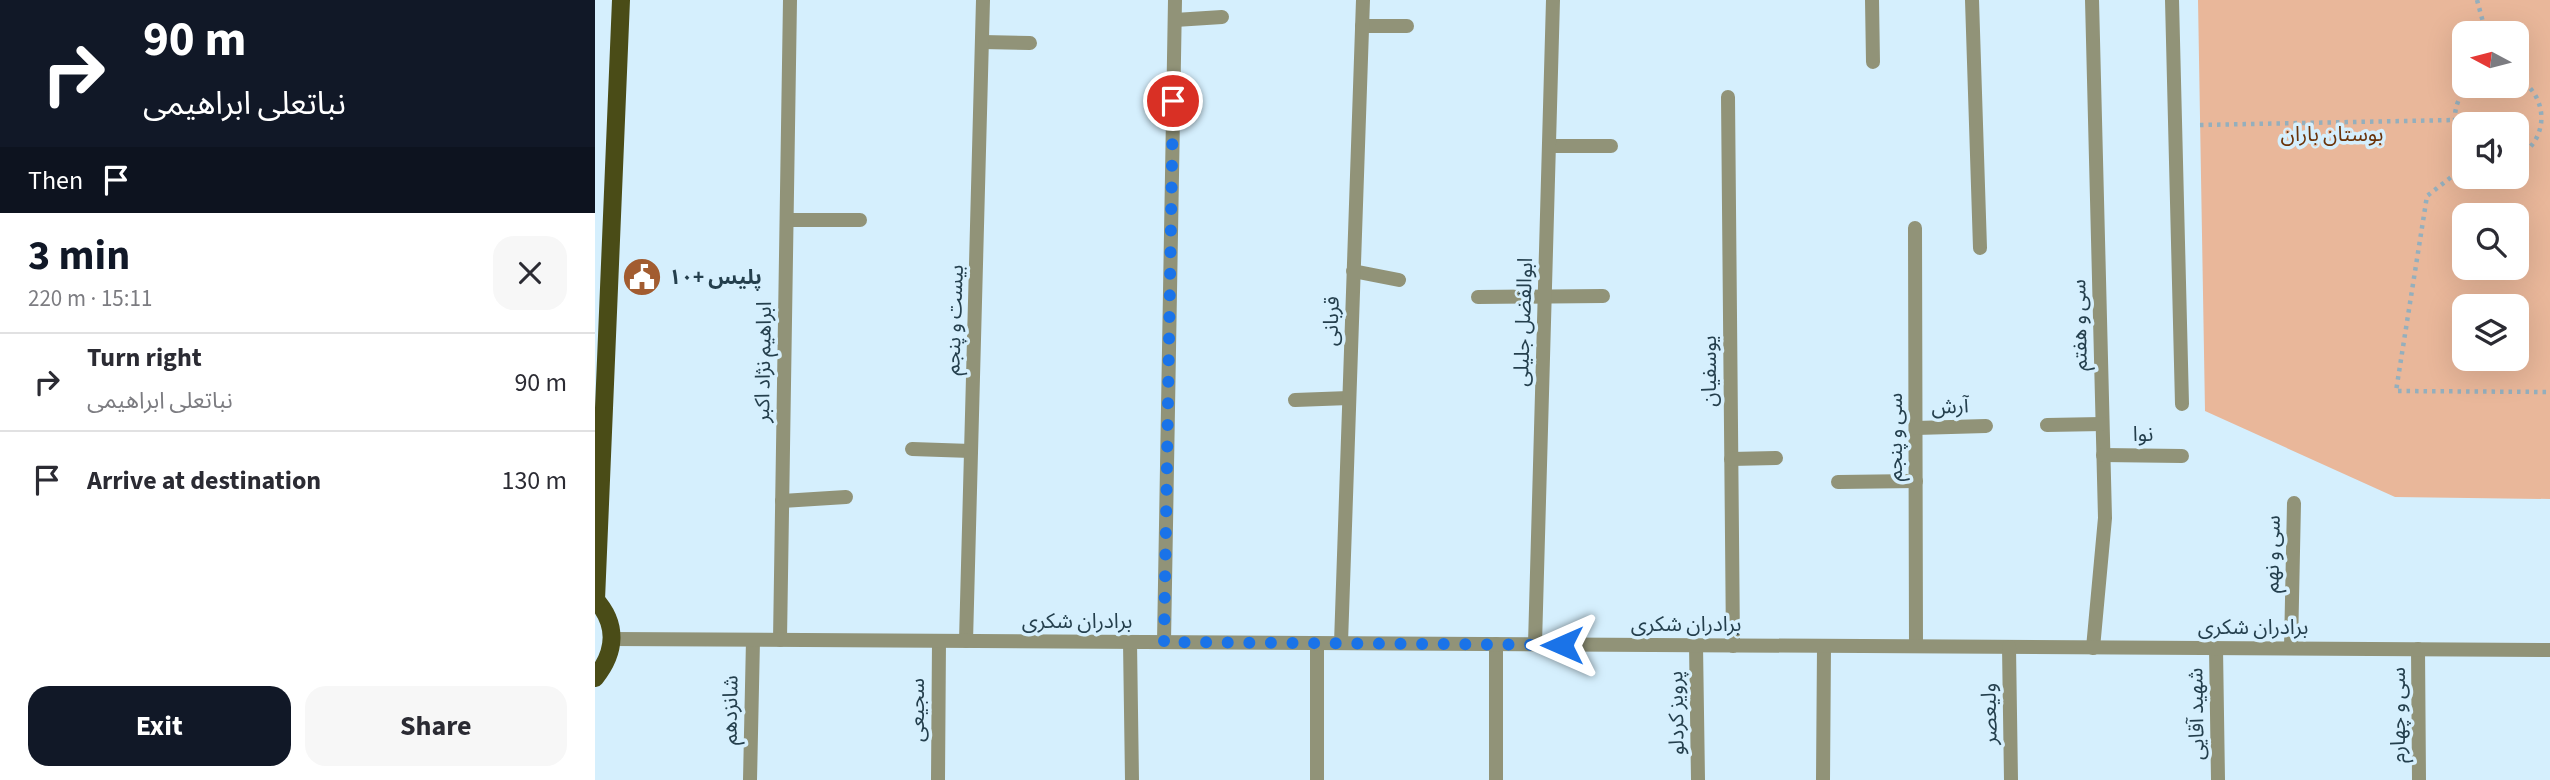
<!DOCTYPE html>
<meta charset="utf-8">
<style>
body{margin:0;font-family:"Source Sans 3","Noto Sans Arabic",sans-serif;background:#f7f7f7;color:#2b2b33;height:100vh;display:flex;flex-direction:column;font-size:26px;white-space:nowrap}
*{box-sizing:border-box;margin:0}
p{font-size:23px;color:#7c7c81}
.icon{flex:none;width:38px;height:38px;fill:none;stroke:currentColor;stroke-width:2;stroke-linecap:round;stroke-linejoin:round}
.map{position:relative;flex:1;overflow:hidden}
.panel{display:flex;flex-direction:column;background:#fff;width:595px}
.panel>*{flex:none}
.hud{background:#111827;color:#fff;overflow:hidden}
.needle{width:46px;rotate:277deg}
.tools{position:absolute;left:1857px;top:21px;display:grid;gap:14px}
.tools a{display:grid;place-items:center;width:77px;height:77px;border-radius:14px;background:#fff;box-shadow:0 7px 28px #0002;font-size:35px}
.pin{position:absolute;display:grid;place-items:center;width:60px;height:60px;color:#fff;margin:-30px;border:4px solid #fff;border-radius:50%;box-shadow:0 2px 7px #0007}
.me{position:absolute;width:77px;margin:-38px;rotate:270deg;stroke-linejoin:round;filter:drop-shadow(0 0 5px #0008)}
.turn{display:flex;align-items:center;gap:24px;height:147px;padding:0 28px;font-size:32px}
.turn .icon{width:91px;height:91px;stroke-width:2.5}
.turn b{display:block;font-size:49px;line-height:60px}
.then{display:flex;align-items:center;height:66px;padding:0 28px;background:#0003;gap:14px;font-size:26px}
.round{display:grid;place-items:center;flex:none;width:74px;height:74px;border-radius:21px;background:#f7f7f7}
.overview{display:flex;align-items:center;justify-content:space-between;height:119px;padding:0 28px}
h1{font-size:42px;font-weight:700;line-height:52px;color:#111827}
.primary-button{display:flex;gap:14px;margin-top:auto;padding:14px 28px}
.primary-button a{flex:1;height:80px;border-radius:21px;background:#111827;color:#fff;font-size:28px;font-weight:700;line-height:80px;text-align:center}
.primary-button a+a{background:#f7f7f7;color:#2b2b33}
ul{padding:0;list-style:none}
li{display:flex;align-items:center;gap:21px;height:98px;padding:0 28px;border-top:2px solid #e1e1e2}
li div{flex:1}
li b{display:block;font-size:26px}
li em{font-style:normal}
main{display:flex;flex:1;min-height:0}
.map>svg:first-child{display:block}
.green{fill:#e9b79a;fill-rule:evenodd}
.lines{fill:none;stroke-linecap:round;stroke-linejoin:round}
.path{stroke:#94afbd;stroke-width:4.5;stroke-dasharray:3.5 5;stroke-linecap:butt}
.service{stroke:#919378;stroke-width:14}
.minor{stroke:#919378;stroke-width:14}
.tertiary{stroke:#919378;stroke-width:14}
.primary{stroke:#4a4c17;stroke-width:18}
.route{stroke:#1a73e8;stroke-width:12;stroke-dasharray:0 21.6}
.labels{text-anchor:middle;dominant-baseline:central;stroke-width:7;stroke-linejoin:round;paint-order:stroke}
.park-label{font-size:21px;fill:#6a3309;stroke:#d5effd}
.poi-label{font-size:21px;font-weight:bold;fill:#243f4d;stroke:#d5effd;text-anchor:start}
.street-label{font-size:21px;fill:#243f4d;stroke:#d5effd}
</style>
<main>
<section class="panel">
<div class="hud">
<div class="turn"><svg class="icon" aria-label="right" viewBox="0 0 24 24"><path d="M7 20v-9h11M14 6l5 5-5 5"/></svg><div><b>90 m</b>نباتعلی ابراهیمی</div></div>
<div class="then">Then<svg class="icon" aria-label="arrive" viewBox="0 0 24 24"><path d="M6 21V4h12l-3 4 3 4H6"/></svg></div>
</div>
<div class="overview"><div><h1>3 min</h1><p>220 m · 15:11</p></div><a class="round"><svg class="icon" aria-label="close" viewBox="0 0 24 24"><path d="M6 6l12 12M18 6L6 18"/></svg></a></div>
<ul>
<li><svg class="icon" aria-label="right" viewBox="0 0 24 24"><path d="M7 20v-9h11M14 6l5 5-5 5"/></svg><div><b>Turn right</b><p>نباتعلی ابراهیمی</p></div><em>90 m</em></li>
<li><svg class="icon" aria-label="arrive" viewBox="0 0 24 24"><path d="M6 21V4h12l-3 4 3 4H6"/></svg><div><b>Arrive at destination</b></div><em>130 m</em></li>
</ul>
<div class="primary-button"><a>Exit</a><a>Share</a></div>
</section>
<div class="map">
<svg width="1955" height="780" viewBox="0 0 1955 780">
<rect width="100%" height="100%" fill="#d5effd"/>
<path class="green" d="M 1603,0 L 1955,0 L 1955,499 L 1800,497 L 1610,411 ZM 1869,33 L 1922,33 L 1922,86 L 1869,86 ZM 1869,124 L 1922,124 L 1922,177 L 1869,177 ZM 1869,215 L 1922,215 L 1922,268 L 1869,268 ZM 1869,306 L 1922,306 L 1922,359 L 1869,359 Z"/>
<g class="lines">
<g class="path">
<path d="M 1882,0 L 1891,33"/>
<path d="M 1922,78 C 1954,95 1955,140 1922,157"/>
<path d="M 1605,125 L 1859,120"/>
<path d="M 1869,145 C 1856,124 1857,104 1873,86"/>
<path d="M 1869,167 L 1832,196 L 1801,391 L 1955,392"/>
</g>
<path class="service" d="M 1577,0 L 1587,404"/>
<g class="minor">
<path d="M 1277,0 L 1278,62"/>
<path d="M 1377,0 L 1385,248"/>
<path d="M 1497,0 L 1510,518 L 1498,648"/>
<path d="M 580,20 L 627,17"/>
<path d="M 767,26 L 812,26"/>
<path d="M 388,42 L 435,43"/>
<path d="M 1133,97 L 1138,646"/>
<path d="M 954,146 L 1016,146"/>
<path d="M 192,220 L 265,220"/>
<path d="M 1320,228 L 1321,646"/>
<path d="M 758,271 L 804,280"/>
<path d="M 883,297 L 1008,296"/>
<path d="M 700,400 L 754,398"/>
<path d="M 1452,425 L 1507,424"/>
<path d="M 1321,428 L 1391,426"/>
<path d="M 317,449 L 376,451"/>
<path d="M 1508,455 L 1587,456"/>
<path d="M 1136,459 L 1181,458"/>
<path d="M 1243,482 L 1321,481"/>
<path d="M 187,501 L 251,497"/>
<path d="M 185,640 L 195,0"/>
<path d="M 371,641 L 388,0"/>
<path d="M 535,642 L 537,780"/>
<path d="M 569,642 L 580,0"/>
<path d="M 722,643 L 722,780"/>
<path d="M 746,643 L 768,0"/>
<path d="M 901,644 L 901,780"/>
<path d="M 940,644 L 958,0"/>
<path d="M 1101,645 L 1103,780"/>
<path d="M 1621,648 L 1623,780"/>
<path d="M 1696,648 L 1699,503"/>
<path d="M 1823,649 L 1824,780"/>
<path d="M 155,780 L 158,640"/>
<path d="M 343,780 L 344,641"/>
<path d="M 1228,780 L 1229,646"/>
</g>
<g class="tertiary">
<path d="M 17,639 L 1955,650"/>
<path d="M 1414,647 L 1416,780"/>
</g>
<g class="primary">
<path d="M 0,599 C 23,624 21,652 0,678"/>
<path d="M 1,600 L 26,0"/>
</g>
</g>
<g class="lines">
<path class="route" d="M 578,101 L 569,642 L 967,645"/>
</g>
<defs>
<g id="civic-disc" transform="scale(2.0125)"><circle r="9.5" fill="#a25c30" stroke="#d5effd"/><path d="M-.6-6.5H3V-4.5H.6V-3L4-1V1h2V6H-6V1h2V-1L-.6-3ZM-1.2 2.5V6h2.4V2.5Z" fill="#fff"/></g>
</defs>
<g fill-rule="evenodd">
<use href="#civic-disc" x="47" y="277"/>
</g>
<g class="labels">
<g class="park-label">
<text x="1737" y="134">بوستان باران</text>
</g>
<g class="poi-label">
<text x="74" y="277">پلیس +۱۰</text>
</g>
<g class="street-label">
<text transform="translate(359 320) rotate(-88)">بیست و پنجم</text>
<text transform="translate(736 321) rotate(-88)">قربانی</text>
<text transform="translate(928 322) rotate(-88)">ابوالفضل جلیلی</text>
<text transform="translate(1484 325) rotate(-91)">سی و هفتم</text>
<text transform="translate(168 362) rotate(-89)">ابراهیم نژاد اکبر</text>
<text transform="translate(1114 371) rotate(-90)">یوسفیان</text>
<text transform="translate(1355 406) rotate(-2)">آرش</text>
<text x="1548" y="434">نوا</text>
<text transform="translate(1300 437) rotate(-90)">سی و پنجم</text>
<text transform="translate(1677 554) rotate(-89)">سی و نهم</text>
<text x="482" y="621">برادران شکری</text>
<text x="1091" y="624">برادران شکری</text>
<text x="1658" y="627">برادران شکری</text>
<text transform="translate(135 710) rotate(-89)">شانزدهم</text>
<text transform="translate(322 710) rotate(-90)">سجیعی</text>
<text transform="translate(1081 713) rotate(-91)">پرویز کردلو</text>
<text transform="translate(1394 714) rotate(-91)">ولیعصر</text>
<text transform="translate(1601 714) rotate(-91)">شهید آقایی</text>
<text transform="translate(1803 715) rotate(-90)">سی و چهارم</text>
</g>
</g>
</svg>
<div class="tools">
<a><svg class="needle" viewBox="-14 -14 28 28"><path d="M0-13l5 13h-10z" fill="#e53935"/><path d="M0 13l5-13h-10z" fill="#7c7c81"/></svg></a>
<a><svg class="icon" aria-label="sound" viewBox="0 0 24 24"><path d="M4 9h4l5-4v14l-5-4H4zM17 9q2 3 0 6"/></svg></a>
<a><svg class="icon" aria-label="search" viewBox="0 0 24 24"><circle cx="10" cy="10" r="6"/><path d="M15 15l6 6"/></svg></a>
<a><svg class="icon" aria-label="layers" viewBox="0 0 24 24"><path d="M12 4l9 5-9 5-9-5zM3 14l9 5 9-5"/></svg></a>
</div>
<div class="pin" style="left:578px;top:101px;background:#d93025"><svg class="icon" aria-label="arrive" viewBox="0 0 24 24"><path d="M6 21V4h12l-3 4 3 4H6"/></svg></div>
<svg class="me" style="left:967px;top:645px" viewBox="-20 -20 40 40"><path d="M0-17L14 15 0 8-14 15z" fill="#1a73e8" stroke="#fff" stroke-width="4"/></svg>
</div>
</main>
